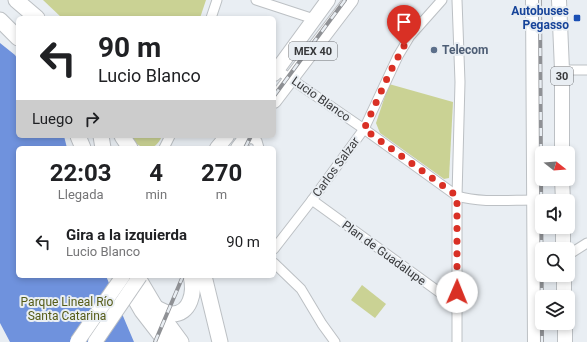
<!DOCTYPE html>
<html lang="es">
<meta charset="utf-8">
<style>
body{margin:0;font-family:Roboto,sans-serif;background:#f2f2f2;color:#202124;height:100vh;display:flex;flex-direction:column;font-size:15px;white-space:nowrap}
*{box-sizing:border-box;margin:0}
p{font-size:13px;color:#757577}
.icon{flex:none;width:22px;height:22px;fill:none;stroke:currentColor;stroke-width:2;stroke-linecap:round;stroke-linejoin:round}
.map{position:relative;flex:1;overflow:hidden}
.panel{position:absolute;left:16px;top:146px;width:260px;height:132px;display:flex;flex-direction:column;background:#fff;border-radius:6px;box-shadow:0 2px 6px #0003}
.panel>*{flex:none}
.hud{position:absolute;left:16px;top:16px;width:260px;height:122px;border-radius:6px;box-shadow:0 2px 6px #0003;background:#fff;color:#202124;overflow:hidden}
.needle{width:26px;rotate:107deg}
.tools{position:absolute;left:535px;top:146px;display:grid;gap:8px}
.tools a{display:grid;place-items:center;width:40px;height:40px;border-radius:6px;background:#fff;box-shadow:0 2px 6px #0003;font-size:20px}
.pin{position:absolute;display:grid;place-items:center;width:34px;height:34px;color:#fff;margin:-41px -17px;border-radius:50% 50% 50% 0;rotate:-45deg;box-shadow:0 0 4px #0007}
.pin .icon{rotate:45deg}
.me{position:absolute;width:44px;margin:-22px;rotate:1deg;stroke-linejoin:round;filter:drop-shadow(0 0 3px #0008)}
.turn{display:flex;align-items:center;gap:14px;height:84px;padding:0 16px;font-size:18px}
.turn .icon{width:52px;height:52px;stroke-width:2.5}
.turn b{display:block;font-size:28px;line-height:34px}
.then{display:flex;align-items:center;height:38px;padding:0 16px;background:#0003;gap:8px;font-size:15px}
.eta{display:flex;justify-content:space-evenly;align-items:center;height:68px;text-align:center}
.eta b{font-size:24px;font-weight:700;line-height:28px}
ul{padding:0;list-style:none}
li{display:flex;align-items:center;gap:12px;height:56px;padding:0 16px}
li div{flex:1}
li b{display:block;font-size:15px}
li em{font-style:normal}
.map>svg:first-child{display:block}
.green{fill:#cad294}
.water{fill:#6f92dd}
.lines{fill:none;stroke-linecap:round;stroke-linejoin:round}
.minor-casing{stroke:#bcc0c4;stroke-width:11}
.primary-casing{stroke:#bcc0c4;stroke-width:16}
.trunk-casing{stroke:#bcc0c4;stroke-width:17}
.minor{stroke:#fff;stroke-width:9}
.primary{stroke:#fff;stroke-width:14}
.trunk{stroke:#fff;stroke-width:15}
.rail-casing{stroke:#8f9195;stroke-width:4}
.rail{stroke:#e9eef3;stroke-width:2.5;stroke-dasharray:8;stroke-linecap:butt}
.primary-bridge-casing{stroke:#bcc0c4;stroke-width:16;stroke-linecap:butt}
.primary-bridge{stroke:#fff;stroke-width:14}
.route{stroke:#d93025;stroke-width:7;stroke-dasharray:0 12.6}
.transit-dot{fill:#1a4fb4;stroke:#e9eef3;stroke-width:1.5}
.service-dot{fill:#5c6f8a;stroke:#e9eef3;stroke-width:1.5}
.labels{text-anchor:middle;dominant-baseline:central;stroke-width:4;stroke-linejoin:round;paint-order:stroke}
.shield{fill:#e9eef3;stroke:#6d6f72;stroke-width:1}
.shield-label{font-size:11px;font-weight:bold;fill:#38393b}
.transit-label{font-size:12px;font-weight:bold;fill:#164399;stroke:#e9eef3;text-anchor:end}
.service-label{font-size:12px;font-weight:bold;fill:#4e5e75;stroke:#e9eef3;text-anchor:start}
.street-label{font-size:12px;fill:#38393b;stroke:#e9eef3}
.park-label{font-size:12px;fill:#565c18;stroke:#e9eef3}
</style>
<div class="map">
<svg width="587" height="342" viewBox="0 0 587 342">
<rect width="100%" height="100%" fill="#e9eef3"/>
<g class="green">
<path d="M 43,0 L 206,0 L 200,18 L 62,18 Z"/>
<path d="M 389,84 L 453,102 L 449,178 L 444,179 L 380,133 L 376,123 Z"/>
<path d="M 129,136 L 162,136 C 154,155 139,149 129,136 Z"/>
<path d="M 362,285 L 386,304 L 375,318 L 351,300 Z"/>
</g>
<path class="water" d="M 0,43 L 15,55 L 18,60 L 18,136 L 64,136 L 67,148 L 18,148 L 18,276 L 106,276 L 134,342 L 10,342 L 0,323 Z"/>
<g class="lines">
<g class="minor-casing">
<g id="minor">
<path d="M 256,0 L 314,19"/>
<path d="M 457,0 L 460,82 L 457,196 L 457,342"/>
<path d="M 211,18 L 217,0"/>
<path d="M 277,70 L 291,79 L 364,129 L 457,196 C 481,203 509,200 534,200"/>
<path d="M 562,70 L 587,70"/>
<path d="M 247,136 L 257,141 L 259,148"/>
<path d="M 164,148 L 170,136"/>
<path d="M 312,200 L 457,305"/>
<path d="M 274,249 L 312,200 L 364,129 L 398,56 L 410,36 L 442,0"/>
<path d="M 568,255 L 587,243"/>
<path d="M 274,263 L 301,289 L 322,324 L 335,342"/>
</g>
</g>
<g class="primary-casing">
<g id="primary">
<path d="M 533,0 L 535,342"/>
<path d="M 559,0 L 562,70 L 562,153"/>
<path d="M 274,74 L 328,0"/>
<path d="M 274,101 L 351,0"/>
<path d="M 217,148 L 227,136"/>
<path d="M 238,148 L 247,136"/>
<path d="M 562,179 L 563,201"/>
<path d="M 563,227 L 563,249"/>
<path d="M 564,275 L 564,297"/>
<path d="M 565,323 L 565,342"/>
</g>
</g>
<g class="trunk-casing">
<g id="trunk">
<path d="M 16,0 L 37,18"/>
<path d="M 0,20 L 18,38"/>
<path d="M 78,136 L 83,148"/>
<path d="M 101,136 L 103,148"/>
<path d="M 122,136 L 130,148"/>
<path d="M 137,276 L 156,308 L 181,342"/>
<path d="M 204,276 L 220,342"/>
<path d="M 124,280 L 142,311 L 166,342"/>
<path d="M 156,308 C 161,310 166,313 171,314 C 191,315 195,291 191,276"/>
</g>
</g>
<use href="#minor" class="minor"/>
<use href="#primary" class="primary"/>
<use href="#trunk" class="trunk"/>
<g class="rail-casing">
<g id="rail">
<path d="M 540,0 L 542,342"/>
<path d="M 274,96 L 345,0"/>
<path d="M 245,148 L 251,136"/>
<path d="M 155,342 L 183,276"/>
</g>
</g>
<use href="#rail" class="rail"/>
<g class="primary-bridge-casing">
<g id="primary-bridge">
<path d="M 77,342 L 123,276"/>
<path d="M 95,342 L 140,276"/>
</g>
</g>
<use href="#primary-bridge" class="primary-bridge"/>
</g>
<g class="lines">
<path class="route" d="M 404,46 L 390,72 L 364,129 L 457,196 L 457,292"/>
</g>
<rect class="transit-dot" x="573" y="14" width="8" height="8" rx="2"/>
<circle class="service-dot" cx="434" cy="50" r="4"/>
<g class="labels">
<g class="shield">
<rect x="289" y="42" width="48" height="18" rx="3"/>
<rect x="551" y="67" width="22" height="18" rx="3"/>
</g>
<g class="shield-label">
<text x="313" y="51">MEX 40</text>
<text x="562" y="76">30</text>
</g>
<g class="transit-label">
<text x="569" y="11">Autobuses<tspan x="569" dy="14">Pegasso</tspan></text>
</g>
<g class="service-label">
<text x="442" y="50">Telecom</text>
</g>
<g class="street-label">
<text transform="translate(321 99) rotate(35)">Lucio Blanco</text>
<text transform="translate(336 167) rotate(-54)">Carlos Salzar</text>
<text transform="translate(384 253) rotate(36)">Plan de Guadalupe</text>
</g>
<g class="park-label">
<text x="67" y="302">Parque Lineal Río<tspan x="67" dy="14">Santa Catarina</tspan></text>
</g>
</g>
</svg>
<div class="tools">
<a><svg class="needle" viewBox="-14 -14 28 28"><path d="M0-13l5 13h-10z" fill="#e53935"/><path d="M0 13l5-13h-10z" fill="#757577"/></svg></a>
<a><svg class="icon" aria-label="sound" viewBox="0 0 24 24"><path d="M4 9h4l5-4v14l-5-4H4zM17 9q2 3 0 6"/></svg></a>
<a><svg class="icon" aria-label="search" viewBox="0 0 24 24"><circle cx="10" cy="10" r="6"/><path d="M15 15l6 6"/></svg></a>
<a><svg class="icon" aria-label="layers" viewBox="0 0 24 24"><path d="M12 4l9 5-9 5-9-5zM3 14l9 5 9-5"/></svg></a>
</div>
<div class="pin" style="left:404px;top:46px;background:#d93025"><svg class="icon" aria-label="arrive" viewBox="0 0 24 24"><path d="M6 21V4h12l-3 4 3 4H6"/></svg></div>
<svg class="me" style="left:457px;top:292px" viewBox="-20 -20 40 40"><circle r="19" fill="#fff"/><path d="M0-13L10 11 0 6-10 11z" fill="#d93025"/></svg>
<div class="hud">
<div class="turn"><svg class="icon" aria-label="left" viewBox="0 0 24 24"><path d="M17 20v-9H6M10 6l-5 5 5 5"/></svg><div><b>90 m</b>Lucio Blanco</div></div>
<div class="then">Luego<svg class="icon" aria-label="right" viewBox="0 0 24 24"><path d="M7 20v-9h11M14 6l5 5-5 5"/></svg></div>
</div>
<section class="panel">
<div class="eta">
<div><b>22:03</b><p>Llegada</p></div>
<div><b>4</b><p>min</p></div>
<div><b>270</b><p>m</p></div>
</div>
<ul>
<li><svg class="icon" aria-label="left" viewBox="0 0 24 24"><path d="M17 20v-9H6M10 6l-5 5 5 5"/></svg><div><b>Gira a la izquierda</b><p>Lucio Blanco</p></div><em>90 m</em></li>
</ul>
</section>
</div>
